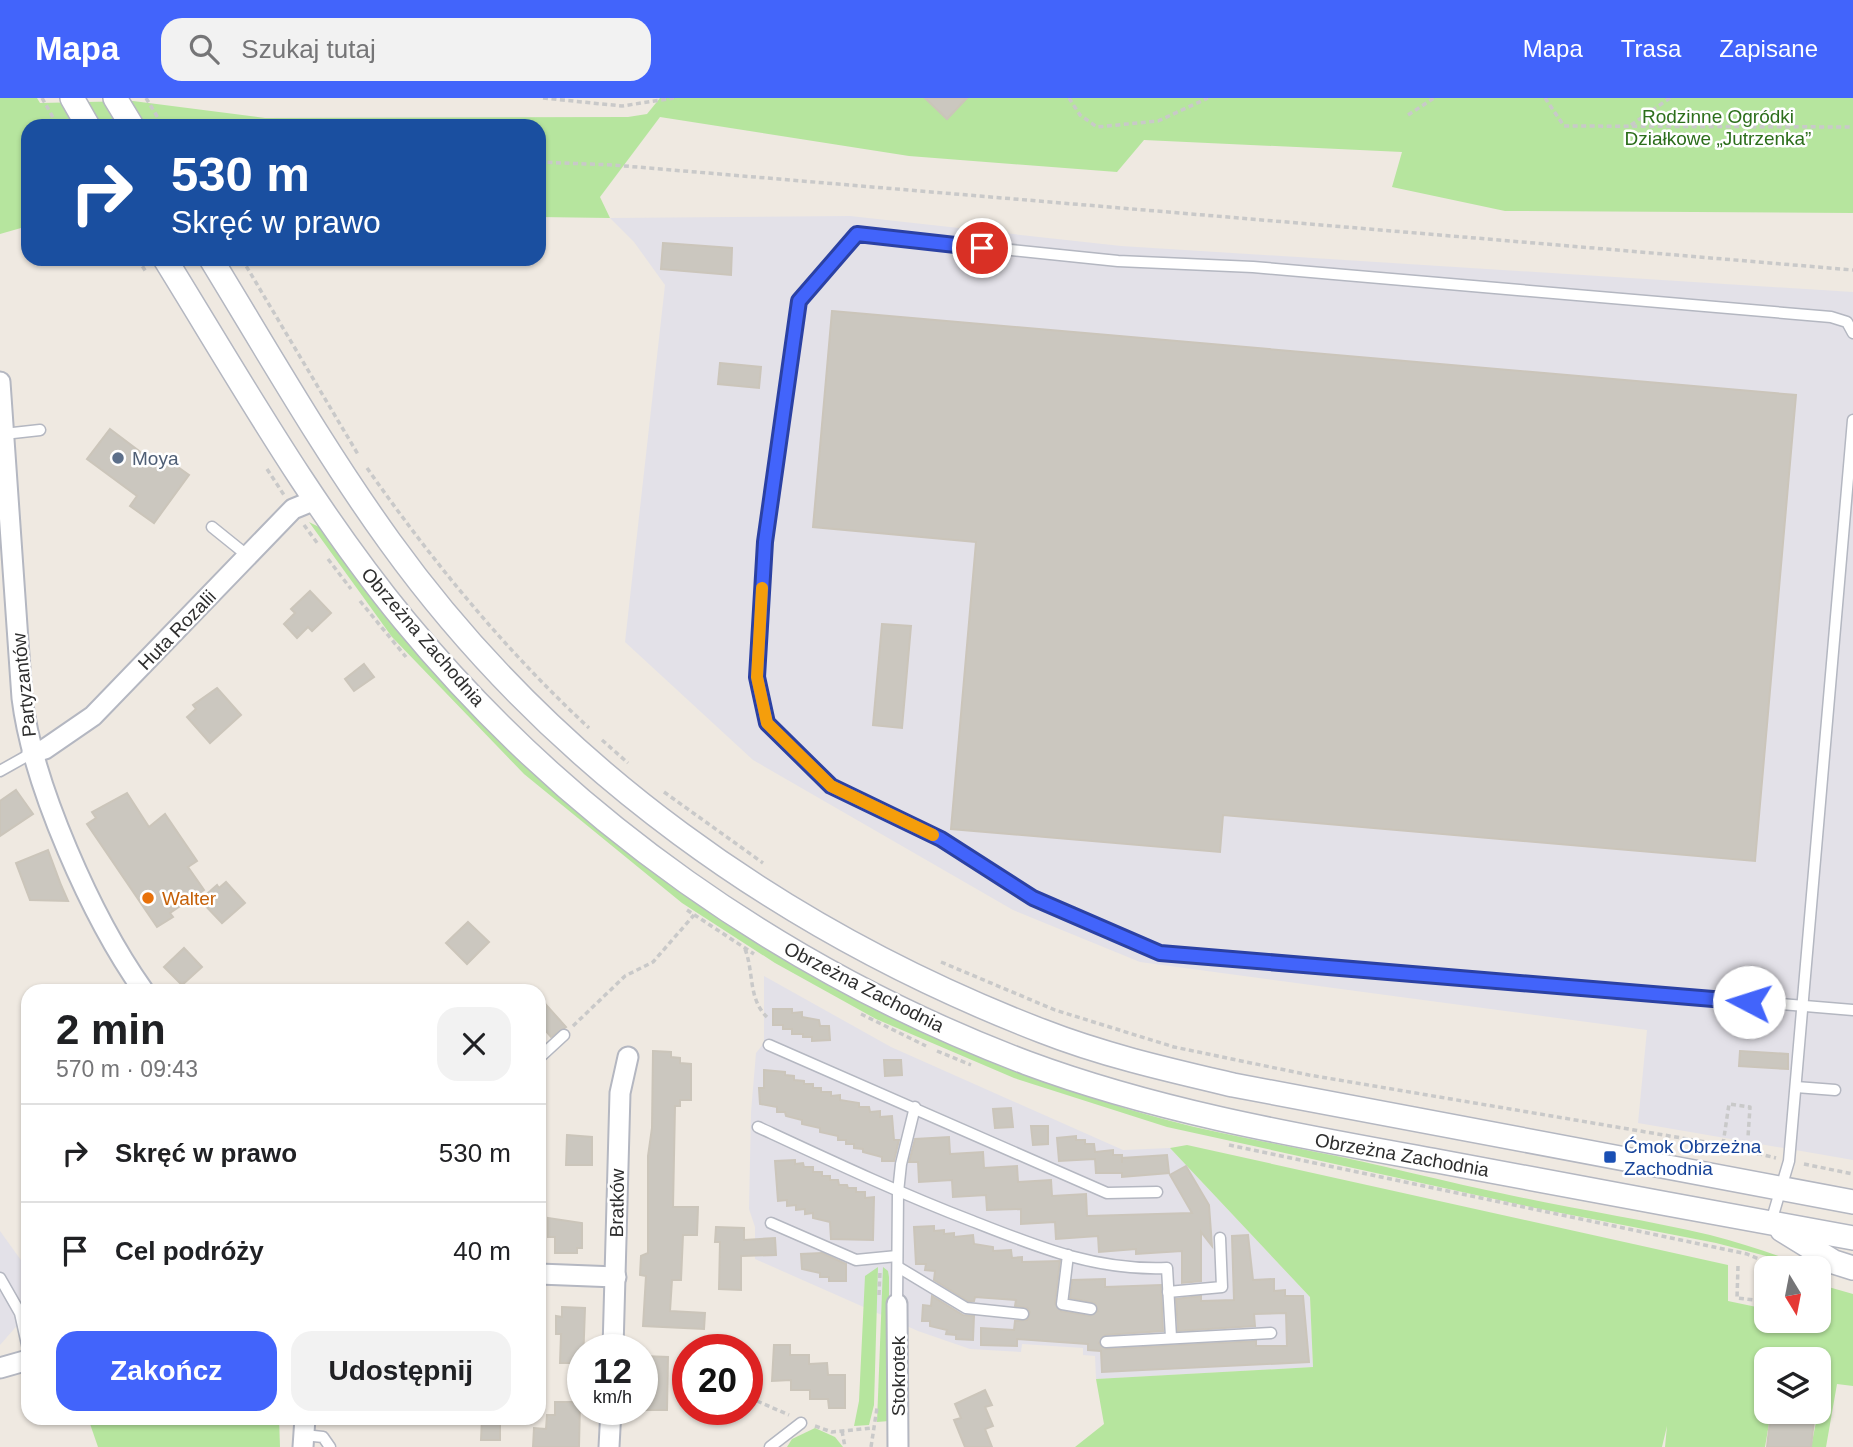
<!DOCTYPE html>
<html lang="pl">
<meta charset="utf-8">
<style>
body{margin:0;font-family:Helvetica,sans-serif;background:#f2f2f2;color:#202124;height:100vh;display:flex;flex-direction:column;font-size:26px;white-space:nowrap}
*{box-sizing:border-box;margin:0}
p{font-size:23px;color:#757577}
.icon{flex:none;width:38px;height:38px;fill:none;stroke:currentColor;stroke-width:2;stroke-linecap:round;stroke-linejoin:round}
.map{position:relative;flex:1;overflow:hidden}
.drawer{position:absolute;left:21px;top:886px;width:525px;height:441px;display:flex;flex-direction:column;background:#fff;border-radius:21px;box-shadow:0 2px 5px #0004}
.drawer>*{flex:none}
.hud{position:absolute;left:21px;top:21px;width:525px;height:147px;border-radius:21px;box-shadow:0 2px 5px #0004;background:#1a4fa0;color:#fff;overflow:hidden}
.needle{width:46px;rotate:170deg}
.fabs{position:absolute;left:1754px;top:1158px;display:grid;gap:14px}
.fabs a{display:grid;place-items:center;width:77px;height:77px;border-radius:14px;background:#fff;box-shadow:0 2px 5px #0004;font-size:35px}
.speed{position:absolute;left:567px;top:1236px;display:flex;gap:14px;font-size:35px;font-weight:700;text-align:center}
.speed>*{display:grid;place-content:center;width:91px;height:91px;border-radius:50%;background:#fff;box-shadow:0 2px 5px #0004;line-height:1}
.speed small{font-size:18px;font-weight:400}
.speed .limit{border:10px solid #d22;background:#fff;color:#111}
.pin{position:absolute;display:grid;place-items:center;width:60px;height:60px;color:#fff;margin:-30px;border:4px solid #fff;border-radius:50%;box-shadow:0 2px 7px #0007}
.me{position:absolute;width:77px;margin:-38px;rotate:275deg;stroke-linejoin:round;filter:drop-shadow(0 0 5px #0008)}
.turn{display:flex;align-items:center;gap:24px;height:147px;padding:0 35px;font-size:32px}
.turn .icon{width:91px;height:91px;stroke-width:2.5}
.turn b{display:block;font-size:49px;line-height:60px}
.round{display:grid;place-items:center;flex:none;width:74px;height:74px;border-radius:21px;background:#f2f2f2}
.headline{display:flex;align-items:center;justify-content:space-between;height:119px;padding:0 35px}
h1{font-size:42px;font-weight:600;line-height:52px}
.cta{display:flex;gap:14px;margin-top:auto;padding:14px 35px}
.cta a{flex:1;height:80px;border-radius:21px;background:#4264fb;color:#fff;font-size:28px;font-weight:600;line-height:80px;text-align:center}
.cta a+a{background:#f2f2f2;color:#202124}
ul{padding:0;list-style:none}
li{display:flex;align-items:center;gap:21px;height:98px;padding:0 35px;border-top:2px solid #e0e0e0}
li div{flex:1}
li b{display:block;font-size:26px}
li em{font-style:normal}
header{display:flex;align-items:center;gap:42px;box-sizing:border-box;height:98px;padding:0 35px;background:#4264fb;color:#fff}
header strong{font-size:33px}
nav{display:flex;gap:38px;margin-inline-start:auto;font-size:24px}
.search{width:490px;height:63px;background:#f2f2f2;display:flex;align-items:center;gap:18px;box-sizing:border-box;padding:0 24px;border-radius:21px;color:#757577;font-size:26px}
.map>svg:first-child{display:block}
.industrial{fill:#e3e1e8}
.green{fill:#b6e59e}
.building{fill:#cbc7bf;stroke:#cbc5ba;stroke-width:2}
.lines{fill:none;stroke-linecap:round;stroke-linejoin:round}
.service-casing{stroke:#b4b7c1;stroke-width:13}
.minor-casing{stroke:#b4b7c1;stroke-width:23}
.tertiary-casing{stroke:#b4b7c1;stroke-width:26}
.path{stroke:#c9c9c9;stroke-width:3.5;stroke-dasharray:5 3.5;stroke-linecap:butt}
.service{stroke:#fff;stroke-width:10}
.minor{stroke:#fff;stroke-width:19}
.tertiary{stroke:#fff;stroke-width:23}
.route-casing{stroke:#2b41a3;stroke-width:18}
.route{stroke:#4264fb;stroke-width:12}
.slow{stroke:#f59e0b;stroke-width:12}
.service-dot{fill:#5c6f8a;stroke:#fff;stroke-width:2.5}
.food-dot{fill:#e8710a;stroke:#fff;stroke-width:2.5}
.transit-dot{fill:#1a4fb4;stroke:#fff;stroke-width:2.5}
.labels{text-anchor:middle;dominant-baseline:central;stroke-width:5;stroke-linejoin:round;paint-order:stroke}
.park-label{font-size:19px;fill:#2c6e1b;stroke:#fff}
.service-label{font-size:19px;fill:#4e5e75;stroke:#fff;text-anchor:start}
.street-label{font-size:19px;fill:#2e2e2e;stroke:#fff}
.food-label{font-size:19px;fill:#c56008;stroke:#fff;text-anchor:start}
.transit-label{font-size:19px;fill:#164399;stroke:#fff;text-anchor:start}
</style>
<header>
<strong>Mapa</strong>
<div class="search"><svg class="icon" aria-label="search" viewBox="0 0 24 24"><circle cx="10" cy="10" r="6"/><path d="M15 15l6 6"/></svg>Szukaj tutaj</div>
<nav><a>Mapa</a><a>Trasa</a><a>Zapisane</a></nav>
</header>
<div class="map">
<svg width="1853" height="1349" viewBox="0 0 1853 1349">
<rect width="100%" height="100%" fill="#efe9e1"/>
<g class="industrial">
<path d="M 850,118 L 1121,148 L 1853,194 L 1853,1062 L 1638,1025 L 1647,932 L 1140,864 L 1013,812 L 753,662 L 625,544 L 665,187 L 634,144 L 610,120 Z"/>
<path d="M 764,878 L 891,949 L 1123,1052 L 1170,1050 L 1310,1199 L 1313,1269 L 1096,1281 L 1095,1258 L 1083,1257 L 1083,1250 L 1022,1246 L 1021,1254 L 970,1251 L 918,1233 L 755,1161 L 755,1129 L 749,1111 L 751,1014 L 756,955 L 764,945 Z"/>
<path d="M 0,1133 L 28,1172 L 28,1215 L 0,1247 Z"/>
</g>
<g class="green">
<path d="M 0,0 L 37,0 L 40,5 L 133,3 L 265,20 L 628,19 L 647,16 L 660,0 L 1853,0 L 1853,115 L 1505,113 L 1392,89 L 1402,54 L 1144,42 L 1117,74 L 909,58 L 660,19 L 600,99 L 610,120 L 539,119 L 539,28 L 28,28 L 28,128 L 0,136 Z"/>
<path d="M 309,424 L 319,429 C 528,723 819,928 1167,1022 C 1215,1035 1263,1043 1311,1053 C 1379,1066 1446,1084 1514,1098 C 1579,1112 1645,1122 1710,1137 C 1746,1146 1781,1159 1817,1171 L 1797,1171 L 1770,1159 L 1716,1145 L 1535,1110 L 1167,1029 L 1014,980 L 876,921 L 775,865 L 682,805 L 524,676 L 392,539 Z"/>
<path d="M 1187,1047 L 1728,1167 L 1728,1203 L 1766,1211 L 1766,1223 L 1818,1223 L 1818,1186 L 1853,1196 L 1853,1288 L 1837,1286 L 1826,1349 L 1811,1349 L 1818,1314 L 1821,1281 L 1818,1262 L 1766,1262 L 1766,1314 L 1771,1314 L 1765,1349 L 1665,1349 L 1667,1328 L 1662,1349 L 1075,1349 L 1104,1326 L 1096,1281 L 1313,1269 L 1310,1199 L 1170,1050 Z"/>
<path d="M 878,1169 L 874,1307 L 869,1327 L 854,1328 L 859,1303 L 865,1178 Z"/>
<path d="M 883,1169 L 888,1173 L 889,1179 L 889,1323 L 877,1324 Z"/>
<path d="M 88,1320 L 279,1320 L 280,1349 L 98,1349 Z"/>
<path d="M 815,1330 L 835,1339 L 843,1349 L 787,1349 L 792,1341 Z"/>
</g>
<g class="building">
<path d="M 925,0 L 967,0 L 947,21 Z"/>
<path d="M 663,145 L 732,150 L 731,177 L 661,171 Z"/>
<path d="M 832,213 L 1796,297 L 1755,763 L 1223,717 L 1220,754 L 951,731 L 976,444 L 813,429 Z"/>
<path d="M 720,265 L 761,269 L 759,290 L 718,286 Z"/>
<path d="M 110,331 L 159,368 L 165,360 L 189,377 L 154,425 L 130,408 L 137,398 L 87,361 Z"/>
<path d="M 310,493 L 331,515 L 312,533 L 308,529 L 297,540 L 284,526 L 295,515 L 291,511 Z"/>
<path d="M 882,526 L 911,528 L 902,630 L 873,627 Z"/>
<path d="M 364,566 L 374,579 L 354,593 L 345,581 Z"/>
<path d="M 217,590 L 241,617 L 210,645 L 187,619 L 196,611 L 193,607 Z"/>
<path d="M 16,692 L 33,716 L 0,738 L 0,703 Z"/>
<path d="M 127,695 L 149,729 L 165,716 L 197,763 L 188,769 L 204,792 L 170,815 L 173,819 L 157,829 L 87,726 L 96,720 L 92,714 Z"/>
<path d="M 48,752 L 61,787 L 68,803 L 30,802 L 16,765 Z"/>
<path d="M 226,784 L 245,805 L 222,825 L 200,802 L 217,787 L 219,790 Z"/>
<path d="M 468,824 L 489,844 L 467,866 L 446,845 Z"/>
<path d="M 184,850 L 202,869 L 182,887 L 164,869 Z"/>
<path d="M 539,899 L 566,929 L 551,939 L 539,925 Z"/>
<path d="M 773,911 L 792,911 L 792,915 L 802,914 L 802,919 L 819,922 L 820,928 L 829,928 L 830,942 L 812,943 L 812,939 L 803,939 L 803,936 L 792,936 L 792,931 L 783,931 L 783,927 L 773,927 Z"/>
<path d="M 653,953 L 671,954 L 671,959 L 680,960 L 680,965 L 691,966 L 691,1002 L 680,1002 L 680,1008 L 675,1008 L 673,1109 L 698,1109 L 697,1137 L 683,1137 L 681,1182 L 672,1182 L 670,1213 L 705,1215 L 704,1231 L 643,1228 L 646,1178 L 640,1177 L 641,1158 L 648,1155 L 648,1058 L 652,1030 Z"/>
<path d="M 1740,953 L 1788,956 L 1788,971 L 1739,968 Z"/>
<path d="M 884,962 L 901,962 L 902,977 L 885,978 Z"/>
<path d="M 764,972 L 785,974 L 785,977 L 794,978 L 794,982 L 804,983 L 804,986 L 813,986 L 813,990 L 821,990 L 821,994 L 831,994 L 831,998 L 840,997 L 840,1002 L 859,1005 L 859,1009 L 869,1009 L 870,1014 L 880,1013 L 880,1019 L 892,1018 L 894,1042 L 899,1042 L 894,1063 L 882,1063 L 882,1059 L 863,1054 L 863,1051 L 854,1050 L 854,1046 L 846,1046 L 846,1042 L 838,1042 L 838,1038 L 820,1034 L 820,1030 L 802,1026 L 802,1022 L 786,1018 L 785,1014 L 777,1014 L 777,1009 L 760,1006 L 759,990 L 764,990 Z"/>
<path d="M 1011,1010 L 1013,1029 L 995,1030 L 993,1011 Z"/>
<path d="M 1031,1028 L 1048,1028 L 1048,1046 L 1033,1047 Z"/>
<path d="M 567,1037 L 592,1039 L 592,1067 L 566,1067 Z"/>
<path d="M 1076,1038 L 1076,1042 L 1085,1042 L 1085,1046 L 1094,1046 L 1095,1054 L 1113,1052 L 1113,1057 L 1122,1057 L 1122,1065 L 1122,1060 L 1167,1057 L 1169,1075 L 1122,1079 L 1122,1075 L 1096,1075 L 1095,1061 L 1059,1063 L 1057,1040 Z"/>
<path d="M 949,1039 L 950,1056 L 983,1054 L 984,1070 L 1017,1068 L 1018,1084 L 1051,1082 L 1052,1098 L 1086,1096 L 1087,1118 L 1192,1115 L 1170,1077 L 1186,1068 L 1209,1107 L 1212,1148 L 1201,1134 L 1201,1183 L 1182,1185 L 1182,1153 L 1136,1156 L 1136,1151 L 1099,1154 L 1098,1138 L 1056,1141 L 1055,1124 L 1021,1126 L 1021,1111 L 987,1112 L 986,1097 L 953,1099 L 952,1082 L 919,1084 L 918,1064 L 909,1064 L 915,1041 Z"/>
<path d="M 795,1062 L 795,1066 L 803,1065 L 804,1069 L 813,1069 L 813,1074 L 822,1074 L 822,1078 L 830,1078 L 830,1082 L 838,1082 L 839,1087 L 847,1087 L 848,1090 L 856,1090 L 856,1094 L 865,1094 L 865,1100 L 874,1099 L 873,1142 L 831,1141 L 830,1124 L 813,1120 L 813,1115 L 805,1116 L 805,1111 L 796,1112 L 796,1107 L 787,1108 L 787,1102 L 778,1103 L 775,1063 Z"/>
<path d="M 548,1120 L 582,1125 L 582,1150 L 577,1150 L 577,1155 L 555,1155 L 555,1139 L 548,1139 Z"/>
<path d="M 934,1128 L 934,1133 L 944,1132 L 944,1136 L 954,1135 L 954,1139 L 973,1137 L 974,1146 L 993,1149 L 993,1153 L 1011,1152 L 1012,1160 L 1022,1159 L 1022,1164 L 1060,1163 L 1055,1206 L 1061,1213 L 1090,1218 L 1098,1213 L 1095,1205 L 1070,1200 L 1072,1182 L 1105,1181 L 1105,1189 L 1161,1187 L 1163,1233 L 1105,1237 L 1099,1245 L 1106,1251 L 1256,1243 L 1256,1248 L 1287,1248 L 1286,1215 L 1254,1216 L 1255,1228 L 1178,1233 L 1176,1201 L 1201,1198 L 1201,1203 L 1234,1202 L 1232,1138 L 1248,1137 L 1253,1182 L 1274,1181 L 1274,1193 L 1285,1192 L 1285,1198 L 1303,1198 L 1309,1264 L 1102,1274 L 1101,1253 L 1088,1252 L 1088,1246 L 1017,1241 L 1017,1248 L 981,1247 L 981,1230 L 1014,1232 L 1015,1223 L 1027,1222 L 1030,1214 L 1027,1210 L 1015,1208 L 1016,1202 L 975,1199 L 974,1203 L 968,1203 L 934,1182 L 935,1173 L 925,1172 L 926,1166 L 916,1166 L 914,1129 Z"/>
<path d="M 716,1129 L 744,1130 L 744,1142 L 775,1140 L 776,1157 L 741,1158 L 741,1192 L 719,1191 L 720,1144 L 715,1144 Z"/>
<path d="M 822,1155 L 846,1166 L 846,1183 L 829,1183 L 829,1179 L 820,1179 L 820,1175 L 802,1171 L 801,1156 Z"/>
<path d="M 932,1198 L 963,1217 L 974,1218 L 973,1242 L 956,1241 L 956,1237 L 946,1236 L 947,1232 L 930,1228 L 930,1223 L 922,1223 L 923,1207 L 931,1208 Z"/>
<path d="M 562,1209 L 585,1210 L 583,1265 L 560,1265 L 561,1236 L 556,1236 L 556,1218 L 562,1219 Z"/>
<path d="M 774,1247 L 790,1247 L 790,1257 L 809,1257 L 809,1266 L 827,1265 L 828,1277 L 845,1277 L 845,1310 L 829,1310 L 828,1301 L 810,1301 L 810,1292 L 791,1292 L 791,1282 L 772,1283 Z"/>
<path d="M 643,1258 L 668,1259 L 667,1312 L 642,1312 Z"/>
<path d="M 985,1292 L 992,1307 L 985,1309 L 993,1328 L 985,1331 L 992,1349 L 965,1349 L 954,1322 L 961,1320 L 955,1306 Z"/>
<path d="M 555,1304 L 580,1304 L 579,1349 L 533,1349 L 534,1330 L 546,1331 L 547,1317 L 555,1317 Z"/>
<path d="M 1771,1314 L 1815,1314 L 1811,1349 L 1767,1349 Z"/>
<path d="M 482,1320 L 500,1320 L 500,1342 L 481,1342 Z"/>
</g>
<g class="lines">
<g class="service-casing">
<g id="service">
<path d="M 1853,235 L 1847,224 L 1831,219 L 1253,169 L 1118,163 L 857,136 L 798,203 L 765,444 L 757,579 L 767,625 L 831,688 L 941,741 L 1033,801 L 1160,855 L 1853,912"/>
<path d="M 4,336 L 40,332"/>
<path d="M 212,429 L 248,458"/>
<path d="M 0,673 L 32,655"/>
<path d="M 769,947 L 1107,1095 L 1157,1094"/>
<path d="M 539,960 L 564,937"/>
<path d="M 1796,989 L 1835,992"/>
<path d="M 758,1029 C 829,1062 899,1095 972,1123 C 1038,1149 1096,1173 1167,1170 L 1171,1239"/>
<path d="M 1771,1124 L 1789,1063 L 1853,322"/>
<path d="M 771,1125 L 856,1162 L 897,1158"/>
<path d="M 1068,1157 L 1062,1206 L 1091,1211"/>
<path d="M 898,1169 L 966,1210 L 1023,1216"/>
<path d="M 0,1180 L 20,1215 L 28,1251"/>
<path d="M 1168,1194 L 1222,1189 L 1220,1140"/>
<path d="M 897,1206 L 898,1094 L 901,1066 L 915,1009"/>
<path d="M 1106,1244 L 1271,1235"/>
<path d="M 304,1337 L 323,1339 L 330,1349"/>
<path d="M 770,1349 L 801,1325"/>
</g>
</g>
<g class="minor-casing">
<g id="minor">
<path d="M 0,284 L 22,600 C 33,688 92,820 143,892"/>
<path d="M 32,655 L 45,651 L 93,618 L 293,411 L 315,402"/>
<path d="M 539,1176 L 616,1179"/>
<path d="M 897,1206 L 898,1349"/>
<path d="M 613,1251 L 620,995 L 628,959"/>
<path d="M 0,1270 L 28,1262"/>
<path d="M 303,1349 L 305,1320"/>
<path d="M 609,1349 L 611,1311"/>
</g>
</g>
<g class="tertiary-casing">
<g id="tertiary">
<path d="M 72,0 L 88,28"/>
<path d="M 115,0 L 132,28"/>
<path d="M 165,161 C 241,284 312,410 404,522 C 568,721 786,874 1027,965 C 1159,1014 1299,1038 1437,1063 C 1576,1089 1714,1115 1853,1140"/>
<path d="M 211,161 C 269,256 325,354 390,444 C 552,669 785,834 1042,933 C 1103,957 1169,972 1233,987 L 1853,1104"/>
<path d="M 1782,1132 L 1834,1164 L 1853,1170"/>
</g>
</g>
<g class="path">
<path d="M 42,0 L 58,28"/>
<path d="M 146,0 L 163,28"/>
<path d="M 543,0 L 622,8 L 674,0"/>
<path d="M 1069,0 L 1080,17 L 1097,29 L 1158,23 L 1208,0"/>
<path d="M 1545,0 L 1564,28 L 1853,29"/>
<path d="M 1408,17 L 1434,0"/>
<path d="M 1631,27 L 1670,0"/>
<path d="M 539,64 L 613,67 L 1853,172"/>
<path d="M 138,161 L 146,174"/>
<path d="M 242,161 L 359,358"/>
<path d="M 367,370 C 433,464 505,552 589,630"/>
<path d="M 267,371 L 284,397"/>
<path d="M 304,427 L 318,446"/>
<path d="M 328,461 L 351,491"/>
<path d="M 360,503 L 406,559"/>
<path d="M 602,642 L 628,665"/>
<path d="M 664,694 L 763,765"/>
<path d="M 687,812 L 754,856"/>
<path d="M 745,851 C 754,874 748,901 767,919"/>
<path d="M 941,864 L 1055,912 L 1174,949 L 1309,977 L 1723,1047 L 1776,1060"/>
<path d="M 861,916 L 926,948"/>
<path d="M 573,928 L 625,878 L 653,864 L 694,817"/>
<path d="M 937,953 L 971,967"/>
<path d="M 1723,1046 L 1729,1006 L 1750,1009 L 1748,1039"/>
<path d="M 1229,1047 L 1747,1156 L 1783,1171"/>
<path d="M 1804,1066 L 1853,1076"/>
<path d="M 1738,1168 L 1737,1200 L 1763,1203 L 1766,1182"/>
<path d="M 1767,1171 L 1768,1163"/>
<path d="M 879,1197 L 880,1173"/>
<path d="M 757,1303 L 789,1317"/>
<path d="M 815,1328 L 832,1334 L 872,1330"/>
<path d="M 842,1333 L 845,1349"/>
<path d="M 871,1349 L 877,1310"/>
</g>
<use href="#service" class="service"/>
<use href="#minor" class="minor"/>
<use href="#tertiary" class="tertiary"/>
</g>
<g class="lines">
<g class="route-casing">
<path id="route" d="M 982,150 L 857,136 L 799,203 L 765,444 L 757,579 L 767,625 L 831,688 L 941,741 L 1033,800 L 1160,855 L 1749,904"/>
</g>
<use href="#route" class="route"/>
<path class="slow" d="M 762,490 L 757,579 L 767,625 L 831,688 L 933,737"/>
</g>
<circle class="service-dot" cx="118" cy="360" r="7"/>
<circle class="food-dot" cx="148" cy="800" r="7"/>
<rect class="transit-dot" x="1603" y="1052" width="14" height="14" rx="3.5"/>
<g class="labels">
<g class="park-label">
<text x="1718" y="18">Rodzinne Ogródki<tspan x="1718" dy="22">Działkowe „Jutrzenka”</tspan></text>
</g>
<g class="service-label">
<text x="132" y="360">Moya</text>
</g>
<g class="street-label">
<text transform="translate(177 532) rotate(-46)">Huta Rozalii</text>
<text transform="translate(423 539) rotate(49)">Obrzeżna Zachodnia</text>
<text transform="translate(24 587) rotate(-96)">Partyzantów</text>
<text transform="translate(864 889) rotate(27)">Obrzeżna Zachodnia</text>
<text transform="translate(1402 1057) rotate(10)">Obrzeżna Zachodnia</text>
<text transform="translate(617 1105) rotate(-89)">Bratków</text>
<text transform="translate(898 1278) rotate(-90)">Stokrotek</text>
</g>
<g class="food-label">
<text x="162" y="800">Walter</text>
</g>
<g class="transit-label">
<text x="1624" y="1048">Ćmok Obrzeżna<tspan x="1624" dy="22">Zachodnia</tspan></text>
</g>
</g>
</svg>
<div class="fabs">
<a><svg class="needle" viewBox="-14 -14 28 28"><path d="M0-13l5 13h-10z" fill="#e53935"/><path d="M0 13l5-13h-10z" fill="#757577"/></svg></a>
<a><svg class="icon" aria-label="layers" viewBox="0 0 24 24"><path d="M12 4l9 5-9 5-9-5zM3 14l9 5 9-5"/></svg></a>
</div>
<div class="speed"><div>12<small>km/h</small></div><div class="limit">20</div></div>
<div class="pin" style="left:982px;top:150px;background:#d93025"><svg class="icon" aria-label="arrive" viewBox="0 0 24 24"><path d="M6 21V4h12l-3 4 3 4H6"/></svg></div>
<svg class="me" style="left:1749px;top:904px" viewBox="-20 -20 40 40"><circle r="19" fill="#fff"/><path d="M0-13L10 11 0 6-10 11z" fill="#4264fb"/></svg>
<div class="hud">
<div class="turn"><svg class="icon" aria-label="right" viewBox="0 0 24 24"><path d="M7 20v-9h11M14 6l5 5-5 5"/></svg><div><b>530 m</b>Skręć w prawo</div></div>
</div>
<section class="drawer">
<div class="headline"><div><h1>2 min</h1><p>570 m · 09:43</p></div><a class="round"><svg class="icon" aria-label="close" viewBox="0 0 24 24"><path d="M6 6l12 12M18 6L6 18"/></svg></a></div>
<ul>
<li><svg class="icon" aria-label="right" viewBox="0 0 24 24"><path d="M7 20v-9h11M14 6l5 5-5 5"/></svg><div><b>Skręć w prawo</b></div><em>530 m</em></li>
<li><svg class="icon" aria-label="arrive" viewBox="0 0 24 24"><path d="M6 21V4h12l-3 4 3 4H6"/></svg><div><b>Cel podróży</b></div><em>40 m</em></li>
</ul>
<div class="cta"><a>Zakończ</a><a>Udostępnij</a></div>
</section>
</div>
